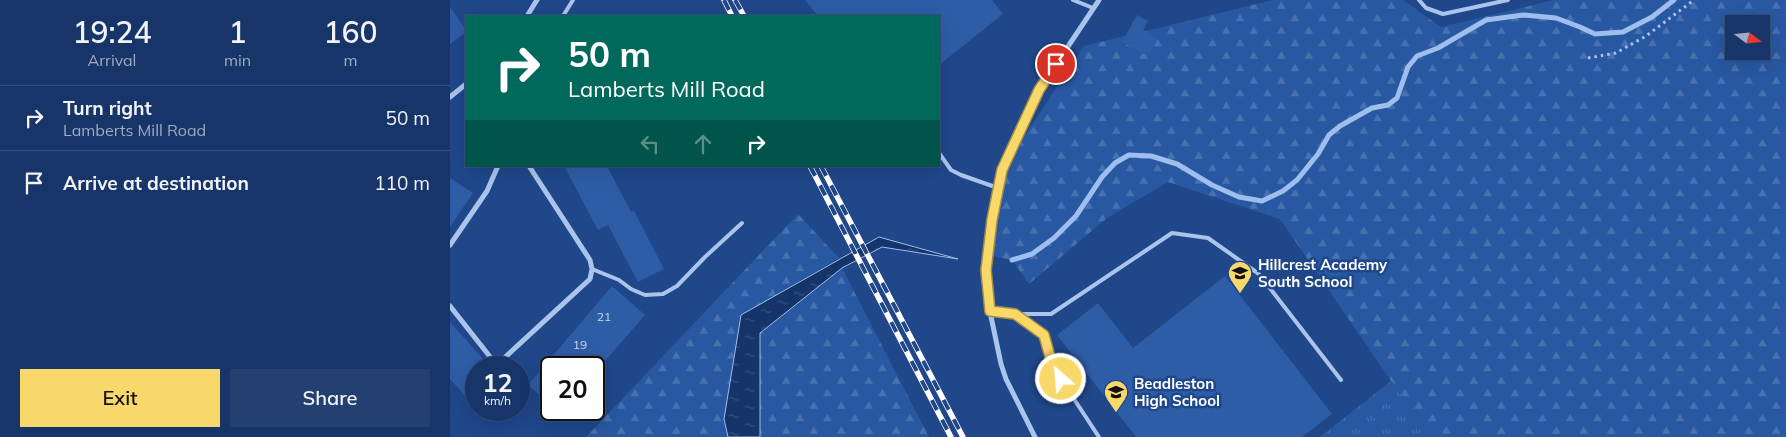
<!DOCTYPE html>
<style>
body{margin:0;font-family:Mulish,sans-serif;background:#244071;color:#f1f3f6;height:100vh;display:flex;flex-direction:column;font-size:19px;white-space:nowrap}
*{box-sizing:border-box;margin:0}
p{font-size:16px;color:#9eabc0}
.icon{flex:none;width:28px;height:28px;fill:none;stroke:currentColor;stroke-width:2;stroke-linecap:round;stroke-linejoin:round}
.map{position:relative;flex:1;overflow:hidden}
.details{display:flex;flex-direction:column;background:#173568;width:450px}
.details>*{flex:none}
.hud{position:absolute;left:15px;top:15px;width:475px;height:152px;border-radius:0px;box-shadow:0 5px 20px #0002,0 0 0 1px #36507c;background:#00695c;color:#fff;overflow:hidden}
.needle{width:32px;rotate:106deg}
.controls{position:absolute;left:1275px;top:15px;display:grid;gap:10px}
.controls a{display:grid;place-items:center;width:45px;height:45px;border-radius:0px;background:#173568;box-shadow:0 5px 20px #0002,0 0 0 1px #36507c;font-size:25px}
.speed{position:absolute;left:15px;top:356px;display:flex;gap:10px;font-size:25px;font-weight:700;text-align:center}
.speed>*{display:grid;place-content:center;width:65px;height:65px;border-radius:50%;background:#173568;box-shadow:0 5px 20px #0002,0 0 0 1px #36507c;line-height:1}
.speed small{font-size:12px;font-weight:400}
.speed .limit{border:2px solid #111;border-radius:8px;background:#fff;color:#111}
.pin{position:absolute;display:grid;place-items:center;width:42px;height:42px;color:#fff;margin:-21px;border:2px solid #fff;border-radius:50%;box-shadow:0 1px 5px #0007}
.me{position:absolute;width:55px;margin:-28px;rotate:333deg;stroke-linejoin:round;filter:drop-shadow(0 0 4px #0008)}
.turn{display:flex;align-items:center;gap:18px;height:105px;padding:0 20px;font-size:22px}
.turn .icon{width:65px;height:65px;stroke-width:2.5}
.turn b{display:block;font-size:35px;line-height:42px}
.lanes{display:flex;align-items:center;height:48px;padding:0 20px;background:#0003;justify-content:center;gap:25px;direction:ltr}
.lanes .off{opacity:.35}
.eta{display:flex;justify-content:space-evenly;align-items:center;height:85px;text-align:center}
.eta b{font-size:30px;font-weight:600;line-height:35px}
.cta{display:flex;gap:10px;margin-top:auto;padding:10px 20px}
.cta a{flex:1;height:58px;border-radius:0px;background:#f9d86a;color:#111;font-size:20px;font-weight:600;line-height:58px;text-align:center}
.cta a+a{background:#244071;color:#f1f3f6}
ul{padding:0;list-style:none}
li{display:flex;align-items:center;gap:15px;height:65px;padding:0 20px;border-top:1px solid #36507c}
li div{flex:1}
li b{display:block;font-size:19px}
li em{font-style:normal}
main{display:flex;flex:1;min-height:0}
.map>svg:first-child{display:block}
.grass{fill:url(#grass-tufts)}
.forest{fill:url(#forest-firs);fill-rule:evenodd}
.water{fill:url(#water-ripples);stroke:#9ebeed}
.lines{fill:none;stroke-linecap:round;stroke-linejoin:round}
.stream{stroke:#9ebeed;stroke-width:5}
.building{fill:#2e5da7}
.path{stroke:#aac4eb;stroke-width:3;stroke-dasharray:2.5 4;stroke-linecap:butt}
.lane{stroke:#aac4eb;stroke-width:4}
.street{stroke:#aac4eb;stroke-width:5}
.rail-casing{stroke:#fff;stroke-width:5.5}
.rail{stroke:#1f478a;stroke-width:4;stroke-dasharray:11;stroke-linecap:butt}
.route-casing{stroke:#a28c45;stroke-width:12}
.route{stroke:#f9d86a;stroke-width:9}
.labels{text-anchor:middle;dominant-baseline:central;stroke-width:5;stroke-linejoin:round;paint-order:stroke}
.number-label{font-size:12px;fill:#cbd6e9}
.poi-label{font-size:15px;font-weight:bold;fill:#fff;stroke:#1f478a;text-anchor:start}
</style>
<main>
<section class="details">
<div class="eta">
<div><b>19:24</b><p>Arrival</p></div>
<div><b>1</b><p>min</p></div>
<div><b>160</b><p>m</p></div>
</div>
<ul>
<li><svg class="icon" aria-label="right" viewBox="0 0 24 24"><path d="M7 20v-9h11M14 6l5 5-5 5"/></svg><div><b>Turn right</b><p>Lamberts Mill Road</p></div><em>50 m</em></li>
<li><svg class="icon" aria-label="arrive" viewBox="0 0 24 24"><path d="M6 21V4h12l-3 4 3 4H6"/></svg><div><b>Arrive at destination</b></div><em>110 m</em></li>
</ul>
<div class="cta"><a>Exit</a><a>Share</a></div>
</section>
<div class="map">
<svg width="1336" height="437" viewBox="0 0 1336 437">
<defs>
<pattern id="grass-tufts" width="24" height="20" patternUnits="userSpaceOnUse" patternTransform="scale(1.25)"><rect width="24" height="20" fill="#2858a2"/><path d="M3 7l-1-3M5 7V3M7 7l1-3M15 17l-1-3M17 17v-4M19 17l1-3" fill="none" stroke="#4871b0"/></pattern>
<pattern id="forest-firs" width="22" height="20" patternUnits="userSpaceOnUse" patternTransform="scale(1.25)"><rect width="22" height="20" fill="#2858a2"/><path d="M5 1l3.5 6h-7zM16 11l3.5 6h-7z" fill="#4871b0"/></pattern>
<pattern id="water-ripples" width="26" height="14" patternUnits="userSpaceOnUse" patternTransform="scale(1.25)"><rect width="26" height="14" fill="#153469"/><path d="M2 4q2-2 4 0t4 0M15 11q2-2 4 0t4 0" fill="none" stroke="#385280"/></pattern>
</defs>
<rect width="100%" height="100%" fill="#1f478a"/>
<path class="grass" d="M 941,381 L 987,437 L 870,437 Z"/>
<g class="forest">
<path d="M 823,0 L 953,0 L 991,27 L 1104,0 L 1336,0 L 1336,437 L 987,437 L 941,381 L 830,219 L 718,182 L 657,218 L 579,284 L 562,260 L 538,255 L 552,170 L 634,46 ZM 1284,24 L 1311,24 L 1311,51 L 1284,51 Z"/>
<path d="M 348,214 L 389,258 L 291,315 L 274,419 L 278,437 L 136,437 Z"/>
<path d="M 392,268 L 479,437 L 310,437 L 310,333 Z"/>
</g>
<path class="water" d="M 429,237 L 508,259 L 432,247 L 392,268 L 310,333 L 310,437 L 278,437 L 274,419 L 291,315 Z"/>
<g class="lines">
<path class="stream" d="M 562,260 L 582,254 L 604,238 L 626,216 L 652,177 L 665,163 L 679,155 L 701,156 L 727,164 L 762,185 L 789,197 L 812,201 L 833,191 L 847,180 L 868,154 L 879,135 L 890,126 L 922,108 L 938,105 L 947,98 L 958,67 L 967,56 L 988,48 L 1036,20 L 1073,15 L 1106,18 L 1130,27 L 1145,34 L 1173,32 L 1202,17 L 1224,0"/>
</g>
<g class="building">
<path d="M 355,0 L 542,0 L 553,14 L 489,65 L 489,16 L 368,16 Z"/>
<path d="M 0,7 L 16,30 L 16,32 L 0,44 Z"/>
<path d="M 687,15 L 698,21 L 693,30 L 708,39 L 698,56 L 672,42 Z"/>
<path d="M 114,166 L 157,166 L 181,212 L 184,211 L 214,269 L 188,282 L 158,225 L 148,230 Z"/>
<path d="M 0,178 L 23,193 L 0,227 Z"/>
<path d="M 775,276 L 882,414 L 852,437 L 686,437 L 607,335 L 648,303 L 683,348 Z"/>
<path d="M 162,286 L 195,315 L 149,368 L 101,368 L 101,405 L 78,385 Z"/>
<path d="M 0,322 L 41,368 L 26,368 L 26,408 L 0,379 Z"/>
</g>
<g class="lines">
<path class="path" d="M 1138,58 L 1166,53 L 1196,36 L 1244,0"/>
<g class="lane">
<path d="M 623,0 L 643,8"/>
<path d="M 969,0 L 976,8 L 993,14 L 1058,0"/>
<path d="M 113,16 L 123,0"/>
<path d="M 489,153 L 501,170 L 511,175 L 548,188"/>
<path d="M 142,269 L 169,280 L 181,289 L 195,295 L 213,294 L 227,286 L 255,257 L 292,223"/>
<path d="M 540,311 L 565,314 L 594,335 L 601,364 L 649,437"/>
<path d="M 565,314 L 601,314 L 722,233 L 758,238 L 809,274 L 891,380"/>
</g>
<g class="street">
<path d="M 77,16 L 87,0"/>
<path d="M 0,97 L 16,84"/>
<path d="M 0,245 L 37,191 L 48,166"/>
<path d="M 0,306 L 41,358 L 45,361 L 52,360 L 140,279 L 142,269 L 140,260 L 79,166"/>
<path d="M 585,437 L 556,379 L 551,364 L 539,307 L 536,270 L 542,220 L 552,170 L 589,90 L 649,0"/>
</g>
<g class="rail-casing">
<g id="rail">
<path d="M 274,0 L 282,16"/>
<path d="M 285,0 L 294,16"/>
<path d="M 360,166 L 501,437"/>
<path d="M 371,166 L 513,437"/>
</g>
</g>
<use href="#rail" class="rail"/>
</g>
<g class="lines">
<g class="route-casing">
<path id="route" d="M 606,64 L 589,90 L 552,170 L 542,220 L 536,270 L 540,311 L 565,314 L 594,335 L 602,364 L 611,379"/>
</g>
<use href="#route" class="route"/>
</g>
<defs>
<g id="school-pin" transform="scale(1.25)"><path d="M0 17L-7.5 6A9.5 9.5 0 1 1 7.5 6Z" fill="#f9d86a" stroke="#1f478a"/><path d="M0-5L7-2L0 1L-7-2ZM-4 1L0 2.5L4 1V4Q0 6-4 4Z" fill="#111"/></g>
</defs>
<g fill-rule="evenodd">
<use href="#school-pin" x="790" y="273"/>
<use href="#school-pin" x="666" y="392"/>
</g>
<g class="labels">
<g class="number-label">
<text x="154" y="316">21</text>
<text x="130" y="344">19</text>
</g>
<g class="poi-label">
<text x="808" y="264">Hillcrest Academy<tspan x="808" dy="17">South School</tspan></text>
<text x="684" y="383">Beadleston<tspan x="684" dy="17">High School</tspan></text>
</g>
</g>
</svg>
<div class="controls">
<a><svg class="needle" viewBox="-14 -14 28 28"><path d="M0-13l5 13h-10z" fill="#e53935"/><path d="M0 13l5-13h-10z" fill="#9eabc0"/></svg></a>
</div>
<div class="speed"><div>12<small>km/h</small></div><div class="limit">20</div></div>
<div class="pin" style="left:606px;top:64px;background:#d93025"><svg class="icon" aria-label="arrive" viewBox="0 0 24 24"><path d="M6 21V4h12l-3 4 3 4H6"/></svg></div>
<svg class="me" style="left:611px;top:379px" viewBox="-20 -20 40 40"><circle r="17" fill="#f9d86a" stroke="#fff" stroke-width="3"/><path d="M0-11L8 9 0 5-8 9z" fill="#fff"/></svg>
<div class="hud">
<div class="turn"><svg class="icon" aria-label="right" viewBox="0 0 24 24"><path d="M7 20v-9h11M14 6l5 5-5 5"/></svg><div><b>50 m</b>Lamberts Mill Road</div></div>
<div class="lanes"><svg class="icon off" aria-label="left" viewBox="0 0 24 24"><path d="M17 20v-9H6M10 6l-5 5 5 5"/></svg><svg class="icon off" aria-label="ahead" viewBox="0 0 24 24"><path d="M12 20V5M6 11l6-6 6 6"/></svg><svg class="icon" aria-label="right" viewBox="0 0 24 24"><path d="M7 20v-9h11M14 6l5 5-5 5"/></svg></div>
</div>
</div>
</main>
